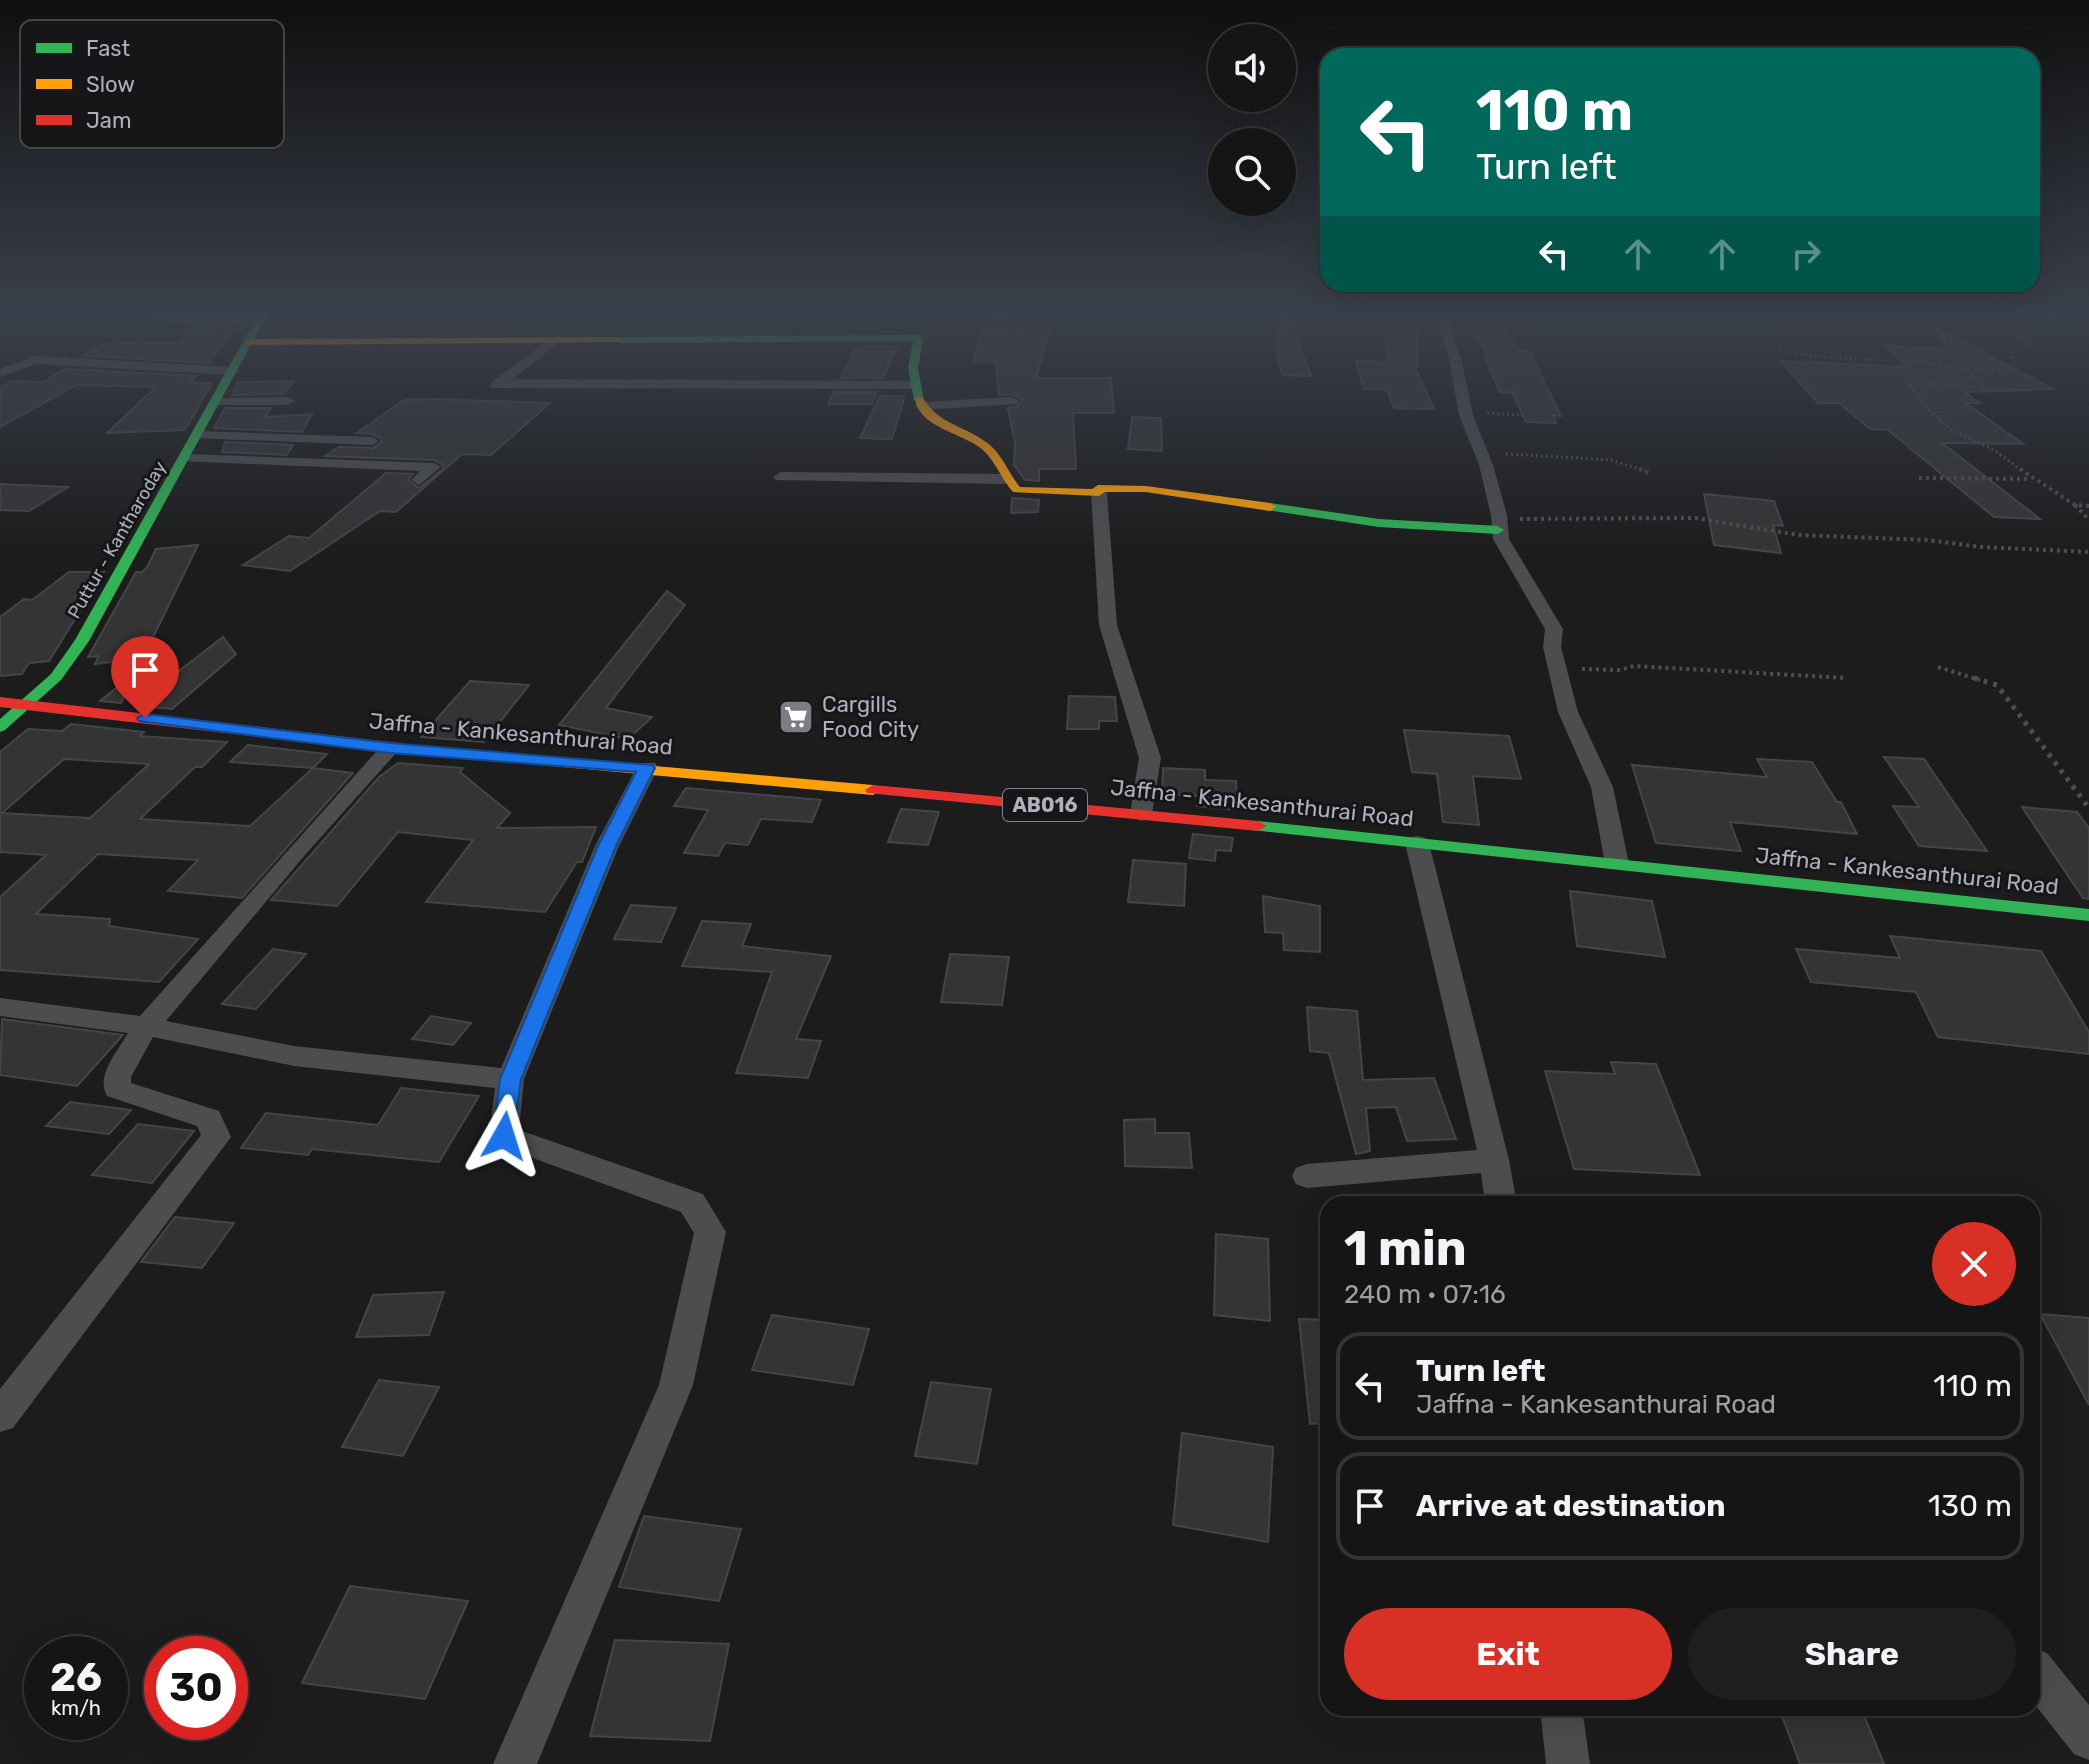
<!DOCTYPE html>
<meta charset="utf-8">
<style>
body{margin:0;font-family:Rubik,sans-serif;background:#1e1e1e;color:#f1f3f6;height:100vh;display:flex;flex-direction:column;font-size:30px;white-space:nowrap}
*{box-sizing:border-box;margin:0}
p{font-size:26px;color:#9d9fa0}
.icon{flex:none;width:44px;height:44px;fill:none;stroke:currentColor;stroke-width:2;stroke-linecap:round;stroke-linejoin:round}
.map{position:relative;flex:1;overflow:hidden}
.panel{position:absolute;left:1320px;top:1196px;width:720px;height:520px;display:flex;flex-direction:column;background:#151515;border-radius:24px;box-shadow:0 8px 32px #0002,0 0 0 2px #343434}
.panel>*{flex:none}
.banner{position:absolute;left:1320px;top:48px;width:720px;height:244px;border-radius:24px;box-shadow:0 8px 32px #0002,0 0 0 2px #343434;background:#00695c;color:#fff;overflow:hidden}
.fabs{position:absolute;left:1208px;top:24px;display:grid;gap:16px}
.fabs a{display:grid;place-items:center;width:88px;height:88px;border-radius:50%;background:#151515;box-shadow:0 8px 32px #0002,0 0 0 2px #343434;font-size:40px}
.speed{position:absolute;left:24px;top:1636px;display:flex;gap:16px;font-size:40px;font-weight:700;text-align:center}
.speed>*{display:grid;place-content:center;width:104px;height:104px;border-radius:50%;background:#151515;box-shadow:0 8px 32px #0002,0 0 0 2px #343434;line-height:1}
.speed small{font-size:20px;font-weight:400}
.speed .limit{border:12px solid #d22;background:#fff;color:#111}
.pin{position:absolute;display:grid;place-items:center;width:68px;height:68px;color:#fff;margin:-82px -34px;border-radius:50% 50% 50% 0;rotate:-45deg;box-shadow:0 0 8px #0007}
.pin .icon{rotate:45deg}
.me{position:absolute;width:88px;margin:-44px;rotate:6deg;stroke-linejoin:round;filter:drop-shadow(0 0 6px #0008)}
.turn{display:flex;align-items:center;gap:28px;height:168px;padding:0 24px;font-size:36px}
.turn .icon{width:104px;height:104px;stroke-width:2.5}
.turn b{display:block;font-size:56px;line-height:68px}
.lanes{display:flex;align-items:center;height:76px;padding:0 24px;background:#0003;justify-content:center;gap:40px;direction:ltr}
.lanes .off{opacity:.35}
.round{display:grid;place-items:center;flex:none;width:84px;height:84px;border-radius:42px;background:#1e1e1e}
.headline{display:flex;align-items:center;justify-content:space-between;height:136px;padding:0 24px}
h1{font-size:48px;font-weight:700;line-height:60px}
.action{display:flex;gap:16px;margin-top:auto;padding:16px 24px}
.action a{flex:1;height:92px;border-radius:48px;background:#d93025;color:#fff;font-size:32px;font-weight:700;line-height:92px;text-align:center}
.action a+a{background:#1e1e1e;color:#f1f3f6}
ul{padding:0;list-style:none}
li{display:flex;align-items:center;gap:24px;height:108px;margin:0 16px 12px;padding:0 8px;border:4px solid #343434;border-radius:24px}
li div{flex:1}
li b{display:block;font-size:30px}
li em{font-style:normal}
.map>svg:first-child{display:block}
.building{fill:#343434;stroke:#444548;stroke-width:2;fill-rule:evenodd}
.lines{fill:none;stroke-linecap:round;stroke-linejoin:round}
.path-far2{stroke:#4d4e51;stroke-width:3;stroke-dasharray:2 3;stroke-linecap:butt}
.path-far1{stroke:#4d4e51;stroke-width:4;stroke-dasharray:3 4;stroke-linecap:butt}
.path{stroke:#4d4e51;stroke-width:5;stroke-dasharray:4 6;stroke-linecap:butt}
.street{fill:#4c4d4f;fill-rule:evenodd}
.fast{fill:#30b455;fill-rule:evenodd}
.slow{fill:#ff9f0a;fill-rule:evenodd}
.jam{fill:#e5322d;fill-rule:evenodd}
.route{fill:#1a73e8;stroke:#114b97;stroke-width:2}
.labels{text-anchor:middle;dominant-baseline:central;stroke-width:6;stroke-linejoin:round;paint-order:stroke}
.far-street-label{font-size:18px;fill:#aeb1bc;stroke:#161618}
.shield{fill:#161618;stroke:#80828b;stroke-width:2}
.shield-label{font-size:20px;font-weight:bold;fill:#aeb1bc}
.poi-label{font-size:22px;fill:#aeb1bc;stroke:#161618;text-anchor:start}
.street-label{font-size:22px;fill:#aeb1bc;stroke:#161618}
.key{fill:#161618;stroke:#444449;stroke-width:2}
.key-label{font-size:22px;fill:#aeb1bc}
</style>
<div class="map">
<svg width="2089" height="1764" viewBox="0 0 2089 1764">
<rect width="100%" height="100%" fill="#1c1c1c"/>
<g class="building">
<path d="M 1277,310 L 1287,310 L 1311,376 L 1283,375 L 1278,362 Z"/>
<path d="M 1387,310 L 1416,310 L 1418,367 L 1415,367 L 1434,409 L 1394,408 L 1387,390 L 1364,389 L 1356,361 L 1386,362 Z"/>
<path d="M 1463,310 L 1494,310 L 1519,351 L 1529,351 L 1561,416 L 1553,415 L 1556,423 L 1526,422 L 1512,392 L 1500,392 L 1485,358 L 1490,359 Z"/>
<path d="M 191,326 L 236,329 L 208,363 L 84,356 L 101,345 L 112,344 L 180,343 Z"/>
<path d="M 982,327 L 1050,328 L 1036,378 L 1111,378 L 1114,413 L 1073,413 L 1076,469 L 1039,469 L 1039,481 L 1025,480 L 1014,465 L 1015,444 L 1008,408 L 1017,407 L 1022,400 L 1012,394 L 999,395 L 996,362 L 973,362 Z"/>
<path d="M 1934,327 L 2053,389 L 1965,392 L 1979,403 L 1966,403 L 2023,444 L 1942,443 L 2040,519 L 1994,517 L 1888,430 L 1870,429 L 1839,403 L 1818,403 L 1780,361 L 1907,367 L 1885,346 L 1949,349 Z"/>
<path d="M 857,347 L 897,347 L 883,378 L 841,378 Z"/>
<path d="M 65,369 L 197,376 L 191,383 L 212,383 L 185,430 L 107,433 L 156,387 L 76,385 L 0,427 L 0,387 L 12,381 L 43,382 Z"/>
<path d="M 294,381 L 283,394 L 232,395 L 238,382 Z"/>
<path d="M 834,392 L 877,392 L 872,404 L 828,404 Z"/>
<path d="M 880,396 L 903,396 L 904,399 L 892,439 L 860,438 Z"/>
<path d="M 436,399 L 550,403 L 491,455 L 462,454 L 396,512 L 380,511 L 290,571 L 243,565 L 289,536 L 309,538 L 386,473 L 413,474 L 408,480 L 419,488 L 443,469 L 442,464 L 434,460 L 325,456 L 339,447 L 373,448 L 382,442 L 380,438 L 372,434 L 357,433 L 404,400 Z"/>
<path d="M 225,408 L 271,408 L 264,417 L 312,414 L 302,432 L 214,428 Z"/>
<path d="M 1132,417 L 1161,418 L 1162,451 L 1128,449 Z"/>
<path d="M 225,442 L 293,445 L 287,455 L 222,452 Z"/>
<path d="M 0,484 L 68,487 L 29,511 L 0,510 Z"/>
<path d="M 1704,494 L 1774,501 L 1783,526 L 1773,525 L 1781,553 L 1714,545 Z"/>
<path d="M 1012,498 L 1039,500 L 1038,512 L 1011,513 Z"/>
<path d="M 198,545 L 143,658 L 95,664 L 99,656 L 88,657 L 136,572 L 142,572 L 147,567 L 156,549 Z"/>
<path d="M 69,572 L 104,572 L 49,661 L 29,663 L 22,674 L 0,676 L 0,617 L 24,599 L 32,600 Z"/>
<path d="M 667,591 L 685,605 L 606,708 L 652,717 L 628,739 L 559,725 Z"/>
<path d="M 223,637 L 236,654 L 172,709 L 135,705 Z"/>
<path d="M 136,672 L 121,703 L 100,701 Z"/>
<path d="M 470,681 L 529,685 L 484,742 L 421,737 Z"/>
<path d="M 1069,696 L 1115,697 L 1117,721 L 1099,721 L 1099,729 L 1067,729 Z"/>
<path d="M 71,724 L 144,732 L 140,736 L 227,742 L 202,767 L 195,767 L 140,819 L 250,826 L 313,768 L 353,773 L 242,898 L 168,891 L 198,860 L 98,854 L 36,914 L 110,919 L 109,926 L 198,939 L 159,982 L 0,970 L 0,897 L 46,855 L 0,852 L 0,752 L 28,729 L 62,731 ZM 64,759 L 149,764 L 90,818 L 2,813 Z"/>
<path d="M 1404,730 L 1509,736 L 1521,779 L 1473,776 L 1479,825 L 1443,822 L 1437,774 L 1412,772 Z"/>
<path d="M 248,745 L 327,754 L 313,768 L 230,762 Z"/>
<path d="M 1884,757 L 1924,759 L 1987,851 L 1919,846 L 1893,806 L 1919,807 Z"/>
<path d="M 1757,759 L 1812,762 L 1837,802 L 1841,802 L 1857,834 L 1730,822 L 1741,851 L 1656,843 L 1632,765 L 1767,777 Z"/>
<path d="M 398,763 L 463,768 L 460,772 L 510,813 L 497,828 L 596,827 L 582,862 L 577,862 L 545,912 L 426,902 L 473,840 L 398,832 L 337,906 L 271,900 L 379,777 Z"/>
<path d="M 1163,768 L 1205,770 L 1205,780 L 1236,781 L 1237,810 L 1197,806 L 1199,796 L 1162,794 Z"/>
<path d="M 686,788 L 821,800 L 812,822 L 761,819 L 748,845 L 725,843 L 718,856 L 684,853 L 708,810 L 674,806 Z"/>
<path d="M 2022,807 L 2077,812 L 2089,828 L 2089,899 L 2083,898 Z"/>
<path d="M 901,809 L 939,812 L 928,845 L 888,842 Z"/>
<path d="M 1193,834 L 1233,838 L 1231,851 L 1216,850 L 1215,861 L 1189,858 Z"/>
<path d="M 1133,860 L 1186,864 L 1184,906 L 1128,902 Z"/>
<path d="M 1570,891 L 1652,901 L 1665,957 L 1577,946 Z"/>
<path d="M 1263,896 L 1320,906 L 1320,952 L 1284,950 L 1283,933 L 1265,932 Z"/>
<path d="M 631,905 L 676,908 L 661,942 L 614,939 Z"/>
<path d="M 702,921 L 751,924 L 742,946 L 831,956 L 796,1039 L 821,1041 L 808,1078 L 736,1073 L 772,972 L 682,966 Z"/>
<path d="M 1890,936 L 2041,951 L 2089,1032 L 2089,1054 L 1938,1037 L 1916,992 L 1811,982 L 1796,949 L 1900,958 Z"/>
<path d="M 273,949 L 306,954 L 256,1009 L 222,1004 Z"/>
<path d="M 950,954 L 1009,957 L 1002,1005 L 941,1002 Z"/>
<path d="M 1307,1007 L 1357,1011 L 1363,1080 L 1434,1078 L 1456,1139 L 1407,1141 L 1396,1107 L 1366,1108 L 1370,1151 L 1356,1154 L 1329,1053 L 1310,1051 Z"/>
<path d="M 431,1016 L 471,1023 L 453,1045 L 412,1039 Z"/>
<path d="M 2,1019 L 123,1035 L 77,1086 L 0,1075 Z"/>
<path d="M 1611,1062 L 1656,1064 L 1700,1175 L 1574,1169 L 1545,1071 L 1615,1074 Z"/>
<path d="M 401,1088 L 479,1096 L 439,1162 L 312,1149 L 308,1155 L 241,1148 L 266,1113 L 378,1125 Z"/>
<path d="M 70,1102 L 131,1110 L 109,1134 L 46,1126 Z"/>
<path d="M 1155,1119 L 1155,1133 L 1189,1133 L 1192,1168 L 1125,1166 L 1124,1120 Z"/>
<path d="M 138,1124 L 194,1131 L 152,1183 L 92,1175 Z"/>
<path d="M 175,1217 L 234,1223 L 202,1268 L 141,1262 Z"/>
<path d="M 1216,1234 L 1268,1239 L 1270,1321 L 1214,1315 Z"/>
<path d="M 444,1292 L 429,1335 L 356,1337 L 373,1295 Z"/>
<path d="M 2040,1314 L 2089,1318 L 2089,1405 Z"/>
<path d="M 772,1315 L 869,1329 L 853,1385 L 752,1370 Z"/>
<path d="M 1299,1319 L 1328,1320 L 1328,1423 L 1310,1424 Z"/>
<path d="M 379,1380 L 439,1387 L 403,1456 L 342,1447 Z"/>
<path d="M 931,1382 L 991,1389 L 977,1464 L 915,1456 Z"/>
<path d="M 1182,1433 L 1273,1447 L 1268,1542 L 1173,1525 Z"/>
<path d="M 644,1516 L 741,1529 L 719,1601 L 619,1587 Z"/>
<path d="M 350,1586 L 468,1601 L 425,1699 L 302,1683 Z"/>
<path d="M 615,1640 L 729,1644 L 710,1741 L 590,1736 Z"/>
<path d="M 1779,1708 L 1861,1708 L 1884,1764 L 1800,1764 Z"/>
</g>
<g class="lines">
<g class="path-far2">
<path d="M 1953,310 L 1975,320"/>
<path d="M 1276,323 L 1276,314 L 1341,314 L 1419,320"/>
<path d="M 2003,332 L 2031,342 L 2014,350 L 2012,357 L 2016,363 L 2006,367 L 1964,369 L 1984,386 L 1909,383 L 1927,408 L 1950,429 L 1996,451 L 2022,471"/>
<path d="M 1780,351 C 1841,363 1904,356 1964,369"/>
<path d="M 1487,413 L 1523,415"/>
<path d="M 1506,454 L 1611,460 L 1645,471"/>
</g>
<g class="path-far1">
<path d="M 1639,469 L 1649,473"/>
<path d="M 2020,469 L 2075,505"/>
<path d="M 1919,478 L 2031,479"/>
<path d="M 2089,506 L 2075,505 L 2089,520"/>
<path d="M 1520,519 L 1696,518 L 1799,535 L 1927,540 L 1982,547 L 2089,552"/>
<path d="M 1938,667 L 1980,680"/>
<path d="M 1582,669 L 1620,670 L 1634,666 L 1846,678"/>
</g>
<path class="path" d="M 1974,678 L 1997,685 L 2089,808"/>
<g class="street">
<path d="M 998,310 L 1010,310 L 1007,321 L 999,321 Z"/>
<path d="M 1433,310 L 1445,310 L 1461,358 L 1473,415 L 1493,465 L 1507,515 L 1509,539 L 1563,629 L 1561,647 L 1578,712 L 1613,787 L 1629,864 L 1625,869 L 1609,869 L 1605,864 L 1591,787 L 1558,712 L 1543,647 L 1545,629 L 1493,539 L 1491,515 L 1479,465 L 1459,415 L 1449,358 Z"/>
<path d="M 1987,310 L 2089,312 L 2089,318 L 1992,313 Z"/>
<path d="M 159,315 L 259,320 L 265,324 L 259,328 L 155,321 L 155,317 Z"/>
<path d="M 556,335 L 560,336 L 560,342 L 513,379 L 913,381 L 920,385 L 913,389 L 492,388 L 490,385 L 494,380 Z"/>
<path d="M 36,356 L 234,367 L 240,371 L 234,375 L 37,364 L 0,377 L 0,369 Z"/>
<path d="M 1012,397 L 1019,401 L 1017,404 L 921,410 L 914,406 L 921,402 Z"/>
<path d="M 217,398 L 288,397 L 295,401 L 288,405 L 212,405 L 212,399 Z"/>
<path d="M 199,431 L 372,437 L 379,441 L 372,445 L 194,438 L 192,435 Z"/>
<path d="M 186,454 L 434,463 L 441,467 L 419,485 L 411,480 L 420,471 L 181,461 L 179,458 Z"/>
<path d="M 781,472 L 1006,474 L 1014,479 L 1006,484 L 776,480 L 773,477 Z"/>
<path d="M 1099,488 L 1107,493 L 1117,625 L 1161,758 L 1152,814 L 1141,821 L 1130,814 L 1139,758 L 1099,625 L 1091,493 Z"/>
<path d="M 390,742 L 401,748 L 397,752 L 305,855 L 166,1021 L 294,1046 L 501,1068 L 595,846 L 639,763 L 655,763 L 658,768 L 619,846 L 524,1079 L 519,1130 L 703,1194 L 726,1232 L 693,1385 L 537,1764 L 493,1764 L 659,1385 L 694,1233 L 681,1212 L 494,1144 L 489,1136 L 495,1088 L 294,1066 L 153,1037 L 131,1077 L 131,1083 L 219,1111 L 231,1137 L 13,1428 L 0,1432 L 0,1389 L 201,1135 L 197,1126 L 107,1096 C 95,1076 118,1051 128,1033 L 0,1016 L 0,998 L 140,1016 L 383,744 Z"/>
<path d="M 1417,836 L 1425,838 L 1429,843 L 1509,1160 L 1517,1204 L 1485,1204 L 1481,1173 L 1307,1188 L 1296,1184 L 1292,1176 L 1296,1168 L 1307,1164 L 1477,1150 L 1405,843 L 1409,838 Z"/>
<path d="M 2032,1647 L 2047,1653 L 2089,1705 L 2089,1760 L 2074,1754 L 2032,1701 Z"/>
<path d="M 1540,1708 L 1582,1708 L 1590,1764 L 1546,1764 Z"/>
</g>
<g class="fast">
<path d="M 261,310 L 270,310 L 89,641 L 61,680 L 5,730 L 0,732 L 0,719 L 51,674 L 75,640 Z"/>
<path d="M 918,335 L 923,338 L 918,369 L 924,400 L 919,403 L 914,400 L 908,369 L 913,341 L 619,343 L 614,340 L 619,337 Z"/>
<path d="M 1270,503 L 1379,519 L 1498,526 L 1504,530 L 1498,534 L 1379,527 L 1266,510 L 1266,504 Z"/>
<path d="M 1258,821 L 2089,909 L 2089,921 L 1252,830 L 1249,826 Z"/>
</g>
<g class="slow">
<path d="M 619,337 L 622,342 L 250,345 L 245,342 L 250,339 Z"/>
<path d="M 915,398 L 923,398 C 939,425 967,426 990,445 C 1003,456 1009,474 1020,487 L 1092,489 L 1098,485 L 1146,486 L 1270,503 L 1276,507 L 1270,511 L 1146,492 L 1105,492 L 1099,496 L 1013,492 C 1002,480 996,462 983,450 C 964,433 918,428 915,398 Z"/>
<path d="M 424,746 L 873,785 L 881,790 L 873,795 L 418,754 L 416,751 L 418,748 Z"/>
</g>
<g class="jam">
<path d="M 0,697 L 424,746 L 432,751 L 424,756 L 0,707 Z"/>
<path d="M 873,785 L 1258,821 L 1267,826 L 1258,831 L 867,793 L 865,790 Z"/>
</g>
</g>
<linearGradient id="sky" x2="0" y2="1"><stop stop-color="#0f0f0f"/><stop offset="0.56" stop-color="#3a404b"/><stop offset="1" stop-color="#3a404b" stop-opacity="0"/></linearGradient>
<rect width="2089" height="557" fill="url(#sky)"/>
<path class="route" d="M 145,714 L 390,743 L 652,765 L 655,768 L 616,846 L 521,1079 L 512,1142 L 504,1144 L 496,1142 L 493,1136 L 500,1079 L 598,846 L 636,772 L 390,753 L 139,721 L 137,718 Z"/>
<defs>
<g id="supermarket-square" transform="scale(1.8)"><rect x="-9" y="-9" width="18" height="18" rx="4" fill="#7b7d84" stroke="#161618"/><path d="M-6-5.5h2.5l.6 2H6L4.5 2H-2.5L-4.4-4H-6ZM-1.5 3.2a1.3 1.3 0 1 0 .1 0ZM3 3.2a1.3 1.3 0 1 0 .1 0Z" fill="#fff"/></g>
</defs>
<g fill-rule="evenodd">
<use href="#supermarket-square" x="796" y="717"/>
</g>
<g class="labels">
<g class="far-street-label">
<text transform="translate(117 540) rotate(-60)">Puttur - Kantharoday</text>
</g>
<rect class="shield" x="1003" y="789" width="84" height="32" rx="6"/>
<g class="shield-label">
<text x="1045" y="805">AB016</text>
</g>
<g class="poi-label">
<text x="822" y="704">Cargills<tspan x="822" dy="25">Food City</tspan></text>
</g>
<g class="street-label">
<text transform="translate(521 734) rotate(5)">Jaffna - Kankesanthurai Road</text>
<text transform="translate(1262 803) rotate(6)">Jaffna - Kankesanthurai Road</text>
<text transform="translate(1907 871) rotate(6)">Jaffna - Kankesanthurai Road</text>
</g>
</g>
<rect x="20" y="20" width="264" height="128" rx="12" class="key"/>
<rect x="36" y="43" width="36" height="10" fill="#30b455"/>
<rect x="36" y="79" width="36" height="10" fill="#ff9f0a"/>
<rect x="36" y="115" width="36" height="10" fill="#e5322d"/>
<g class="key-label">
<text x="86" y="56">Fast</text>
<text x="86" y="92">Slow</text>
<text x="86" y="128">Jam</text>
</g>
</svg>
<div class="fabs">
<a><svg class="icon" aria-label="sound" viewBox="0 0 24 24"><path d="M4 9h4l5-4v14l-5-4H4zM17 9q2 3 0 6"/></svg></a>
<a><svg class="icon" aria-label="search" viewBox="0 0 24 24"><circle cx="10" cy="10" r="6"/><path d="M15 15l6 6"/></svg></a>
</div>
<div class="speed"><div>26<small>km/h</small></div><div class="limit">30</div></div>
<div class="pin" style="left:145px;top:718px;background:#d93025"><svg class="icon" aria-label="arrive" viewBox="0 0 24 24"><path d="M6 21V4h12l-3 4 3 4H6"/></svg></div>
<svg class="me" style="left:504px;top:1136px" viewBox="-20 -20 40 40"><path d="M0-17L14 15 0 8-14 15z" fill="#1a73e8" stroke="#fff" stroke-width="4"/></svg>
<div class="banner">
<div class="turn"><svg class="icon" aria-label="left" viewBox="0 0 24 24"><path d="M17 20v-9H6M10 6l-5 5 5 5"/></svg><div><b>110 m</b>Turn left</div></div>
<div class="lanes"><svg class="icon" aria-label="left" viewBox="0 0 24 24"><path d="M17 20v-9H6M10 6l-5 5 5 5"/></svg><svg class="icon off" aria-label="ahead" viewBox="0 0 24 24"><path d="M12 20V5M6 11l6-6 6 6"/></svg><svg class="icon off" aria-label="ahead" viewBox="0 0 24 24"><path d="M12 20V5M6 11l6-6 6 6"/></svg><svg class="icon off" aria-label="right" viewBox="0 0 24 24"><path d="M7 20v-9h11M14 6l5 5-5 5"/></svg></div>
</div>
<section class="panel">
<div class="headline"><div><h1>1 min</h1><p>240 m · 07:16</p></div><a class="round" style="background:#d93025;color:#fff"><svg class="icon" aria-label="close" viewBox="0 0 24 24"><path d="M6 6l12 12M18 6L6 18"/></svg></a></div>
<ul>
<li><svg class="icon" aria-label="left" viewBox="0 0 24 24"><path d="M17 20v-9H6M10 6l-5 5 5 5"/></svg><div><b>Turn left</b><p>Jaffna - Kankesanthurai Road</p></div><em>110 m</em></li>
<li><svg class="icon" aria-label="arrive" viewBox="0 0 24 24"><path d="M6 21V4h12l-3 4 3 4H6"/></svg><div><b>Arrive at destination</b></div><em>130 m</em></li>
</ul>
<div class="action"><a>Exit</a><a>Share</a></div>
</section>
</div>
